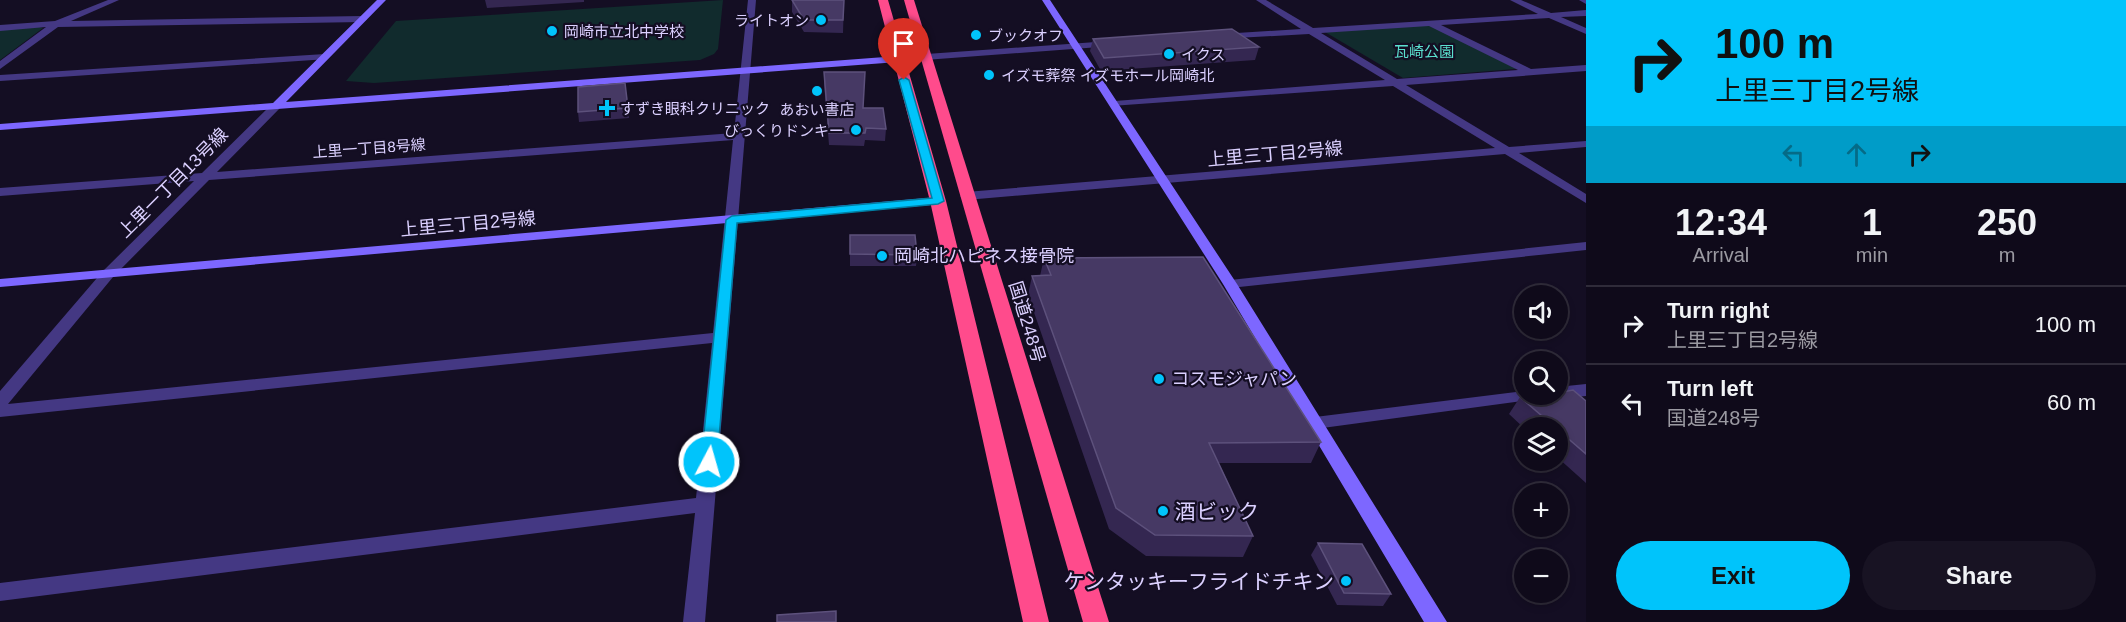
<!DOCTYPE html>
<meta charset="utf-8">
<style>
body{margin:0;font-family:Arial,"Noto Sans JP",sans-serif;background:#181323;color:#f1f3f6;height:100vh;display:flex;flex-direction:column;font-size:22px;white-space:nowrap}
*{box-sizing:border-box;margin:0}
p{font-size:20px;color:#9b9aa2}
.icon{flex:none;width:33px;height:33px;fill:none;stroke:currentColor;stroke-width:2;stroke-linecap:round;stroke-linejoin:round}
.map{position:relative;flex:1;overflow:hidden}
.panel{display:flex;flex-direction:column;background:#0f0a1a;width:540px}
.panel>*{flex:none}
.guide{background:#00c4fb;color:#111;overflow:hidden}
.fabs{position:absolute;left:1514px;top:285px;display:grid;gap:12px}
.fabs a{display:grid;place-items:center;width:54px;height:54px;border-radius:50%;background:#0f0a1a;box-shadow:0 3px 9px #0003,0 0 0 2px #2f2b39;font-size:30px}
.pin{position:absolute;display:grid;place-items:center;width:51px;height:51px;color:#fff;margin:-62px -26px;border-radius:50% 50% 50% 0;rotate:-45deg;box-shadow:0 0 6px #0007}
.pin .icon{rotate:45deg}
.me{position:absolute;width:66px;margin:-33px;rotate:6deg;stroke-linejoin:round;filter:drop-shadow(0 0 4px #0008)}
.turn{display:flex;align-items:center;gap:21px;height:126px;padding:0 30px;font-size:27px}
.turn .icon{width:78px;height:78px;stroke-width:2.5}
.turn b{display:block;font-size:42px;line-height:51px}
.lanes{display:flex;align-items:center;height:57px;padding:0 30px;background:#0003;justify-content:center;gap:30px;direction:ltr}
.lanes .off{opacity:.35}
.eta{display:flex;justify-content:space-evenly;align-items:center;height:102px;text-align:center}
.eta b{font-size:36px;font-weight:800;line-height:42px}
.primary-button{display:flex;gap:12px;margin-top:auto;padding:12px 30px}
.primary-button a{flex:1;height:69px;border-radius:36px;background:#00c4fb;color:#111;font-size:24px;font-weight:800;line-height:69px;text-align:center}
.primary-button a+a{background:#181323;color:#f1f3f6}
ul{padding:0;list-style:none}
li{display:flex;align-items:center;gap:18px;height:78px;padding:0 30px;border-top:2px solid #2f2b39}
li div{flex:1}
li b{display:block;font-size:22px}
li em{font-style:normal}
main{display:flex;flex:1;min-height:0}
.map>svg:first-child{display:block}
.green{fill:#112b2d}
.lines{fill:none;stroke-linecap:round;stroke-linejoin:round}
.street{fill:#443883;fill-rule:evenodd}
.secondary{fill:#7d67ff;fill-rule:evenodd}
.highway{fill:#ff4b8c;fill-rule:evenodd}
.wall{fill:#342751}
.building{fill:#463964;stroke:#5d517c;stroke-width:1.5}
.route{fill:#00c4fb;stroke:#007fa3;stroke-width:1.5}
.poi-dot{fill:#00c4fb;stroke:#140e23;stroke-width:2}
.labels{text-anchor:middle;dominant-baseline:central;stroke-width:4.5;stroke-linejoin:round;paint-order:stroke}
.far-poi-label{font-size:15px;fill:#dbd0ff;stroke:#140e23;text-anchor:start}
.far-park-label{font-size:15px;fill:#5be0cf;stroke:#140e23}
.far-street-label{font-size:15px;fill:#dbd0ff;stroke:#140e23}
.street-label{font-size:18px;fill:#dbd0ff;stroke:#140e23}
.poi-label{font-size:18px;fill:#dbd0ff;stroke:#140e23;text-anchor:start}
.near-poi-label{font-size:21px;fill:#dbd0ff;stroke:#140e23;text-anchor:start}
</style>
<main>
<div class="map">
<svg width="1586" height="622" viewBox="0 0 1586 622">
<rect width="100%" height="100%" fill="#140e23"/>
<g class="green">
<path d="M 723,0 L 718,49 L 714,54 L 700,60 L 374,83 L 346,81 L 396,21 Z"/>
<path d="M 1427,25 L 1436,27 L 1516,67 L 1515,69 L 1403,78 L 1325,32 Z"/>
<path d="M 39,27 L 43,28 L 0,60 L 0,30 Z"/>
</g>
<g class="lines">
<g class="street">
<path d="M 108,0 L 119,0 L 71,21 L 363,16 L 367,19 L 363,22 L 58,27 L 0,69 L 0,61 L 46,27 L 0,31 L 0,25 L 55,21 Z"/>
<path d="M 748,0 L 756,0 L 705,622 L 683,622 L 695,513 L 0,601 L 0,583 L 696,498 L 712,343 L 0,417 L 0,391 L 103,271 L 194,181 L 0,196 L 0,188 L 202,173 L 272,104 L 280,104 L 280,108 L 217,172 L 734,133 ZM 733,140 L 713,333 L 8,404 L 113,277 L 209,180 Z"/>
<path d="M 1256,0 L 1266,0 L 1313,28 L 1538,14 L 1510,0 L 1521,0 L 1551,13 L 1586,10 L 1586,16 L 1561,17 L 1586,28 L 1586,34 L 1549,18 L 1441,25 L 1531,69 L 1586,65 L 1586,71 L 1406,85 L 1509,147 L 1586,141 L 1586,147 L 1519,153 L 1586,194 L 1586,203 L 1505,154 L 966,200 L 960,196 L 966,192 L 1495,148 L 1393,86 L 1111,106 L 1110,104 L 1115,101 L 1385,80 L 1309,34 L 1218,39 L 1216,37 L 1221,34 L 1301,29 ZM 1429,26 L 1518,70 L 1397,79 L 1321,33 Z"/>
<path d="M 1579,0 L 1586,0 L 1586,4 Z"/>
<path d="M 1110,41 L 1113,42 L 1113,46 L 898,62 L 893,59 L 898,56 Z"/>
<path d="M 325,54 L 328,55 L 328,59 L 0,81 L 0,75 Z"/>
<path d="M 1586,242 L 1586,250 L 1230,288 L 1223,284 L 1230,280 Z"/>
<path d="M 1586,384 L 1586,396 L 1557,399 L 1551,397 L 1315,429 L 1309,427 L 1306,423 L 1309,419 L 1315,417 L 1524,391 L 1524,394 L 1557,394 L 1557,387 Z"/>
</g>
<g class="secondary">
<path d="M 377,0 L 386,0 L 286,102 L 898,56 L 903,59 L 898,62 L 0,130 L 0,124 L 273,103 Z"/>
<path d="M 1042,0 L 1050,0 L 1237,284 L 1447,622 L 1424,622 L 1223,284 Z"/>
<path d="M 938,197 L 944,201 L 942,204 L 0,287 L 0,279 Z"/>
</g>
<g class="highway">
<path d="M 878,0 L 888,0 L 946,201 L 1049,622 L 1023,622 L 930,201 Z"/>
<path d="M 904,0 L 914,0 L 1109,622 L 1083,622 Z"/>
</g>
</g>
<g class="wall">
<path d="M 485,0 L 584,0 L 584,2 L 487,8 Z"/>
<path d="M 792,0 L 844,0 L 843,33 L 804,32 L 792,12 Z"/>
<path d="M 1093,39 L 1259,47 L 1255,60 L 1101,71 L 1090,51 Z"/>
<path d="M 824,72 L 886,129 L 885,141 L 865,140 L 864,146 L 829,145 L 824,84 Z"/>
<path d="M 625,83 L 629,118 L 579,122 L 578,112 Z"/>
<path d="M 850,235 L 917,255 L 916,266 L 850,266 Z"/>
<path d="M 1044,258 L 1321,442 L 1311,463 L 1219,463 L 1253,536 L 1243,557 L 1146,556 L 1109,529 L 1028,295 L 1032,276 L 1040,276 Z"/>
<path d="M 1520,397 L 1586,401 L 1586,483 L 1557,457 L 1557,428 L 1524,428 L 1509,414 Z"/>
<path d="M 1318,543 L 1391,594 L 1383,606 L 1337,605 L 1311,555 Z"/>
</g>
<g class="building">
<path d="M 792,0 L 844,0 L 843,20 L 804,20 Z"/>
<path d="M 1232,29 L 1259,47 L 1104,58 L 1093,39 Z"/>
<path d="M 824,72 L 865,72 L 863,108 L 883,108 L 886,129 L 866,128 L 865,133 L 829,133 Z"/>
<path d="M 625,83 L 628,108 L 578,112 L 578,87 Z"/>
<path d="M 850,235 L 915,235 L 917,255 L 850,254 Z"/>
<path d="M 1203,257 L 1321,442 L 1209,443 L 1253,536 L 1155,535 L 1116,508 L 1032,276 L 1051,275 L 1044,258 Z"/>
<path d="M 1573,390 L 1586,401 L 1586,454 L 1557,429 L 1557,428 L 1556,428 L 1520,397 L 1542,394 L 1557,394 L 1557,393 Z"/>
<path d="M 1318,543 L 1362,544 L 1391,594 L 1344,593 Z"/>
<path d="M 836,611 L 836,622 L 777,622 L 777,615 Z"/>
</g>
<path class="route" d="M 904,77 L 909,80 L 944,201 L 938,204 L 737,223 L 717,462 L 715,467 L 709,468 L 703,467 L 701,462 L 726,220 L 732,216 L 932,198 L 899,80 Z"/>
<g class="poi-dot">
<circle cx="821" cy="20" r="6"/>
<circle cx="552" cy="31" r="6"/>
<circle cx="976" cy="35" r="6"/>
<circle cx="1169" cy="54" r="6"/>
<circle cx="989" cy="75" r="6"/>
<circle cx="817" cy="91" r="6"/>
<path d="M604 99h6v6h6v6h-6v6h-6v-6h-6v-6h6z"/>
<circle cx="856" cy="130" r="6"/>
<circle cx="882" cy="256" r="6"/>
<circle cx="1159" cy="379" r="6"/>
<circle cx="1163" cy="511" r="6"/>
<circle cx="1346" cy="581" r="6"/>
</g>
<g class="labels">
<g class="far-poi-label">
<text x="809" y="20" text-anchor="end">ライトオン</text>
<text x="564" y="31">岡崎市立北中学校</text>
<text x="988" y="35">ブックオフ</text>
<text x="1181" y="54">イクス</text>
<text x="1001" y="75">イズモ葬祭 イズモホール岡崎北</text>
<text x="620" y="108">すずき眼科クリニック</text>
<text x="817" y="109" text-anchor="middle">あおい書店</text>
<text x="844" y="130" text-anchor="end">びっくりドンキー</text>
</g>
<g class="far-park-label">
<text x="1424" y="51">瓦崎公園</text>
</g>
<g class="far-street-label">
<text transform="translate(369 148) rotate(-4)">上里一丁目8号線</text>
</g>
<g class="street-label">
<text transform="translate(1275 154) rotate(-5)">上里三丁目2号線</text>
<text transform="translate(173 183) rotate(-45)">上里一丁目13号線</text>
<text transform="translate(468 224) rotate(-5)">上里三丁目2号線</text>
<text transform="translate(1027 322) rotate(73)">国道248号</text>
</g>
<g class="poi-label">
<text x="894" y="256">岡崎北ハピネス接骨院</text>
<text x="1171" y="379">コスモジャパン</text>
</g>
<g class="near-poi-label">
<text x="1175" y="511">酒ビック</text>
<text x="1334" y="581" text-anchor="end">ケンタッキーフライドチキン</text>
</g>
</g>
</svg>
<div class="fabs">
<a><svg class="icon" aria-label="sound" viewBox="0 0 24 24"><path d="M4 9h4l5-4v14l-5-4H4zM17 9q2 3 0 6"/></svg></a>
<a><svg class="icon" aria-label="search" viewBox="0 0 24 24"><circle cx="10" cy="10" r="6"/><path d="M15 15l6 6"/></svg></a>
<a><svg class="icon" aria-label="layers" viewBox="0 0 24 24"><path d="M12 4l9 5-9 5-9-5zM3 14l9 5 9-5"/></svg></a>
<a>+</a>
<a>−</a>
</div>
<div class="pin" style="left:904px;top:80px;background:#d93025"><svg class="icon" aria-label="arrive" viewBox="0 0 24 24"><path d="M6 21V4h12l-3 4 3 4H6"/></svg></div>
<svg class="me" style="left:709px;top:462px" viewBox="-20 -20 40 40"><circle r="17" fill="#00c4fb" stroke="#fff" stroke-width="3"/><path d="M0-11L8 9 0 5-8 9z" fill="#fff"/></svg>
</div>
<section class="panel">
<div class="guide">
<div class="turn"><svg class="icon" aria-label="right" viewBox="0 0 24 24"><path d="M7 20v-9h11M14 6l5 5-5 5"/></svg><div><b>100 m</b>上里三丁目2号線</div></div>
<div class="lanes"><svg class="icon off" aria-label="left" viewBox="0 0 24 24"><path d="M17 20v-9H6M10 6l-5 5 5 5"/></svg><svg class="icon off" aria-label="ahead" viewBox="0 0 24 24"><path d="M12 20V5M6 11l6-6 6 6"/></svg><svg class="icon" aria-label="right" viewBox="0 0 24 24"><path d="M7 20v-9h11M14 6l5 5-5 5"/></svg></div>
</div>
<div class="eta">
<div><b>12:34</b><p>Arrival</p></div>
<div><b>1</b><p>min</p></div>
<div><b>250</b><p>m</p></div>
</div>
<ul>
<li><svg class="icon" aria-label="right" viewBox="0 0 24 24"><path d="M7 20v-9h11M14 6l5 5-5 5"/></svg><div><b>Turn right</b><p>上里三丁目2号線</p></div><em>100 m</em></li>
<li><svg class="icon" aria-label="left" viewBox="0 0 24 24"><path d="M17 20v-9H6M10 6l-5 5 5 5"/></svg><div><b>Turn left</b><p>国道248号</p></div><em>60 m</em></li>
</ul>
<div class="primary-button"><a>Exit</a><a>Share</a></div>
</section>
</main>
